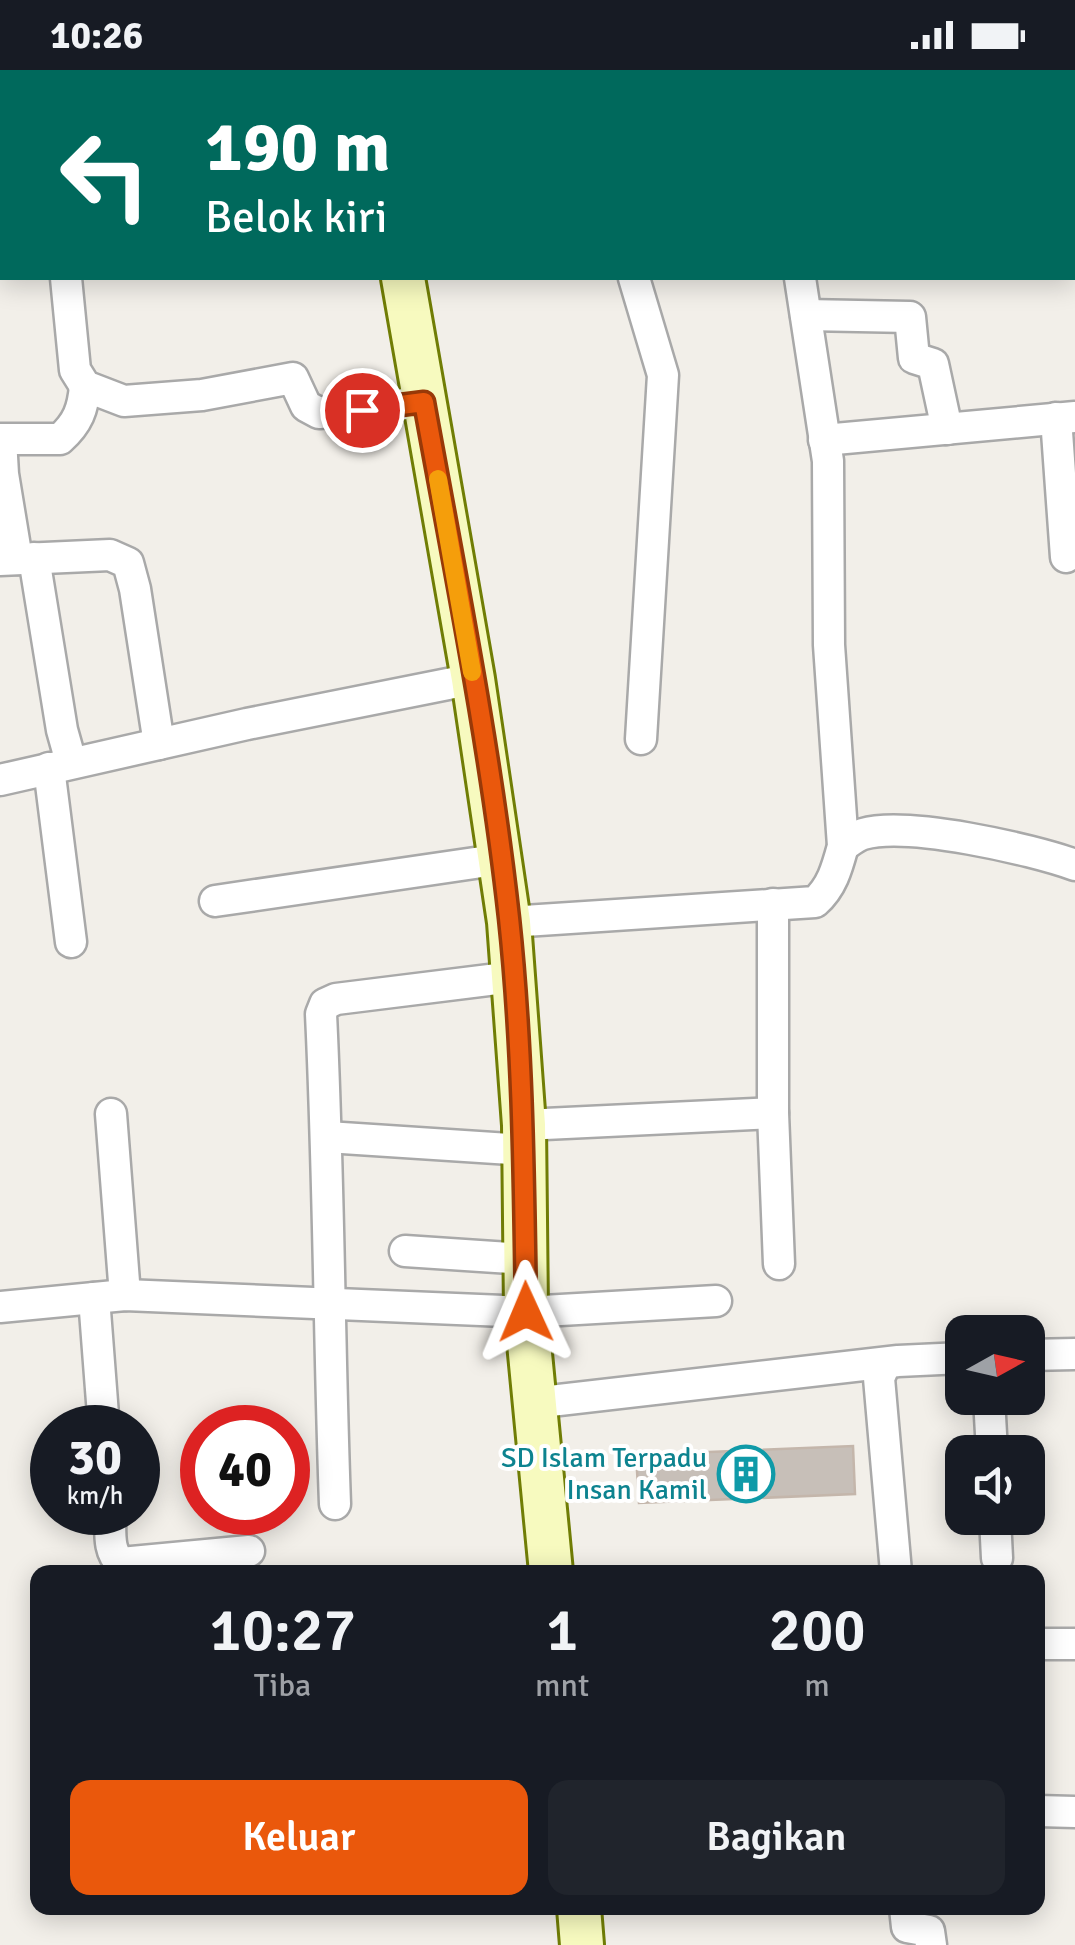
<!DOCTYPE html>
<html lang="id">
<style>
body{margin:0;font-family:Signika,sans-serif;background:#20242c;color:#f1f3f6;height:100vh;display:flex;flex-direction:column;font-size:38px;white-space:nowrap}
*{box-sizing:border-box;margin:0}
p{font-size:32px;color:#9ea1a6}
.icon{flex:none;width:55px;height:55px;fill:none;stroke:currentColor;stroke-width:2;stroke-linecap:round;stroke-linejoin:round}
.map{position:relative;flex:1;overflow:hidden}
.drawer{position:absolute;left:30px;top:1495px;width:1015px;height:350px;display:flex;flex-direction:column;background:#171b24;border-radius:20px;box-shadow:0 5px 25px #0003}
.drawer>*{flex:none}
.top-card{position:absolute;left:0px;top:0px;width:1075px;height:210px;box-shadow:0 5px 25px #0003;background:#00695c;color:#fff;overflow:hidden}
.needle{width:65px;rotate:82deg}
.fabs{position:absolute;left:945px;top:1245px;display:grid;gap:20px}
.fabs a{display:grid;place-items:center;width:100px;height:100px;border-radius:20px;background:#171b24;box-shadow:0 5px 25px #0003;font-size:50px}
.speed{position:absolute;left:30px;top:1335px;display:flex;gap:20px;font-size:50px;font-weight:700;text-align:center}
.speed>*{display:grid;place-content:center;width:130px;height:130px;border-radius:50%;background:#171b24;box-shadow:0 5px 25px #0003;line-height:1}
.speed small{font-size:25px;font-weight:400}
.speed .limit{border:15px solid #d22;background:#fff;color:#111}
.pin{position:absolute;display:grid;place-items:center;width:85px;height:85px;color:#fff;margin:-42px;border:5px solid #fff;border-radius:50%;box-shadow:0 2px 10px #0007}
.me{position:absolute;width:110px;margin:-55px;rotate:359deg;stroke-linejoin:round;filter:drop-shadow(0 0 8px #0008)}
.turn{display:flex;align-items:center;gap:35px;height:210px;padding:0 40px;font-size:45px}
.turn .icon{width:130px;height:130px;stroke-width:2.5}
.turn b{display:block;font-size:70px;line-height:85px}
.eta{display:flex;justify-content:space-evenly;align-items:center;height:170px;text-align:center}
.eta b{font-size:60px;font-weight:600;line-height:70px}
.cta{display:flex;gap:20px;margin-top:auto;padding:20px 40px}
.cta a{flex:1;height:115px;border-radius:20px;background:#ea580c;color:#fff;font-size:40px;font-weight:600;line-height:115px;text-align:center}
.cta a+a{background:#20242c;color:#f1f3f6}
.status{display:flex;justify-content:space-between;align-items:center;height:70px;padding:0 50px;background:#171b24;direction:ltr}
.status svg{height:28px;fill:currentColor}
.map>svg:first-child{display:block}
.building{fill:#c7bfb8;stroke:#c4b6ab;stroke-width:2.5}
.lines{fill:none;stroke-linecap:round;stroke-linejoin:round}
.street-casing{stroke:#a9a9a9;stroke-width:35}
.secondary-casing{stroke:#707d05;stroke-width:48}
.street{stroke:#fff;stroke-width:30}
.secondary{stroke:#f7fabf;stroke-width:42}
.route-casing{stroke:#983908;stroke-width:25}
.route{stroke:#ea580c;stroke-width:18}
.slow{stroke:#f59e0b;stroke-width:18}
.labels{text-anchor:middle;dominant-baseline:central;stroke-width:8;stroke-linejoin:round;paint-order:stroke}
.culture-label{font-size:28px;fill:#0d838f;stroke:#fff;text-anchor:end}
</style>
<div class="status"><b>10:26</b><svg viewBox="0 0 49 12"><path d="M0 12V9h3v3zM5 12V6h3v6zM10 12V3h3v9zM15 12V0h3v12zM26 1h20v11H26zM47 4h2v5h-2z"/></svg></div>
<div class="map">
<svg width="1075" height="1875" viewBox="0 0 1075 1875">
<rect width="100%" height="100%" fill="#f2efe9"/>
<path class="building" d="M 853,1376 L 855,1424 L 639,1433 L 636,1385 Z"/>
<g class="lines">
<g class="street-casing">
<g id="street">
<path d="M 834,0 L 834,2"/>
<path d="M 0,41 L 2,40"/>
<path d="M 66,208 L 75,300 L 85,316 L 124,331 L 202,325 L 293,308 L 306,336 L 319,343 L 425,332"/>
<path d="M 634,208 L 663,305 L 641,669"/>
<path d="M 806,245 L 910,247 L 914,288 L 933,294 L 947,359"/>
<path d="M 1056,348 L 1066,487"/>
<path d="M 824,370 L 1075,347"/>
<path d="M 34,488 L 62,660 L 71,692"/>
<path d="M 17,489 L 3,404 L 1,369 L 60,369 C 78,353 83,339 85,316"/>
<path d="M 0,490 L 110,485 L 128,493 L 135,519 L 159,674"/>
<path d="M 49,698 L 71,872"/>
<path d="M 0,710 L 247,654 L 473,609"/>
<path d="M 843,776 C 849,772 856,766 863,764 C 907,751 1031,779 1075,795"/>
<path d="M 215,831 L 502,789"/>
<path d="M 773,834 L 773,1043 L 779,1194"/>
<path d="M 509,852 L 815,832 C 832,817 837,798 843,776 L 829,575 L 828,391 L 800,208"/>
<path d="M 111,1044 L 125,1225"/>
<path d="M 524,1055 L 773,1043"/>
<path d="M 327,1067 L 525,1080"/>
<path d="M 405,1181 L 525,1189"/>
<path d="M 94,1228 L 104,1358"/>
<path d="M 0,1237 L 125,1225 L 526,1242 L 716,1231"/>
<path d="M 1028,1285 L 1075,1284"/>
<path d="M 885,1294 L 879,1308 L 896,1502"/>
<path d="M 989,1328 L 992,1382"/>
<path d="M 533,1333 L 898,1291 L 962,1288"/>
<path d="M 335,1434 C 329,1271 329,1108 321,944 L 325,934 L 336,929 L 513,907"/>
<path d="M 110,1442 C 111,1460 107,1481 121,1493 L 249,1481"/>
<path d="M 995,1448 L 997,1488"/>
<path d="M 1038,1574 L 1075,1574"/>
<path d="M 1038,1741 L 1075,1742"/>
<path d="M 905,1838 L 907,1857 L 929,1861 L 931,1875"/>
</g>
</g>
<g class="secondary-casing">
<g id="secondary">
<path d="M 363,0 L 364,2"/>
<path d="M 403,208 L 473,609 L 509,852 L 524,1055 L 526,1242 L 551,1502"/>
<path d="M 579,1838 L 582,1875"/>
</g>
</g>
<use href="#street" class="street"/>
<use href="#secondary" class="secondary"/>
</g>
<g class="lines">
<g class="route-casing">
<path id="route" d="M 362,340 L 424,332 C 455,503 490,675 509,848 C 523,979 524,1110 526,1242"/>
</g>
<use href="#route" class="route"/>
<path class="slow" d="M 438,409 L 472,602"/>
</g>
<defs>
<g id="building-ring" transform="scale(2.875)"><circle r="9.5" fill="#fff" stroke="#0f9aa8" stroke-width="1.5"/><path d="M-4-6H4V6H1V3H-1V6H-4ZM-2.5-4.3h1.7v1.8h-1.7ZM.8-4.3h1.7v1.8H.8ZM-2.5-1h1.7V.8h-1.7ZM.8-1h1.7V.8H.8Z" fill="#0f9aa8"/></g>
</defs>
<g fill-rule="evenodd">
<use href="#building-ring" x="746" y="1404"/>
</g>
<g class="labels">
<g class="culture-label">
<text x="707" y="1388">SD Islam Terpadu<tspan x="707" dy="32">Insan Kamil</tspan></text>
</g>
</g>
</svg>
<div class="fabs">
<a><svg class="needle" viewBox="-14 -14 28 28"><path d="M0-13l5 13h-10z" fill="#e53935"/><path d="M0 13l5-13h-10z" fill="#9ea1a6"/></svg></a>
<a><svg class="icon" aria-label="sound" viewBox="0 0 24 24"><path d="M4 9h4l5-4v14l-5-4H4zM17 9q2 3 0 6"/></svg></a>
</div>
<div class="speed"><div>30<small>km/h</small></div><div class="limit">40</div></div>
<div class="pin" style="left:362px;top:340px;background:#d93025"><svg class="icon" aria-label="arrive" viewBox="0 0 24 24"><path d="M6 21V4h12l-3 4 3 4H6"/></svg></div>
<svg class="me" style="left:526px;top:1242px" viewBox="-20 -20 40 40"><path d="M0-17L14 15 0 8-14 15z" fill="#ea580c" stroke="#fff" stroke-width="4"/></svg>
<div class="top-card">
<div class="turn"><svg class="icon" aria-label="left" viewBox="0 0 24 24"><path d="M17 20v-9H6M10 6l-5 5 5 5"/></svg><div><b>190 m</b>Belok kiri</div></div>
</div>
<section class="drawer">
<div class="eta">
<div><b>10:27</b><p>Tiba</p></div>
<div><b>1</b><p>mnt</p></div>
<div><b>200</b><p>m</p></div>
</div>
<div class="cta"><a>Keluar</a><a>Bagikan</a></div>
</section>
</div>
